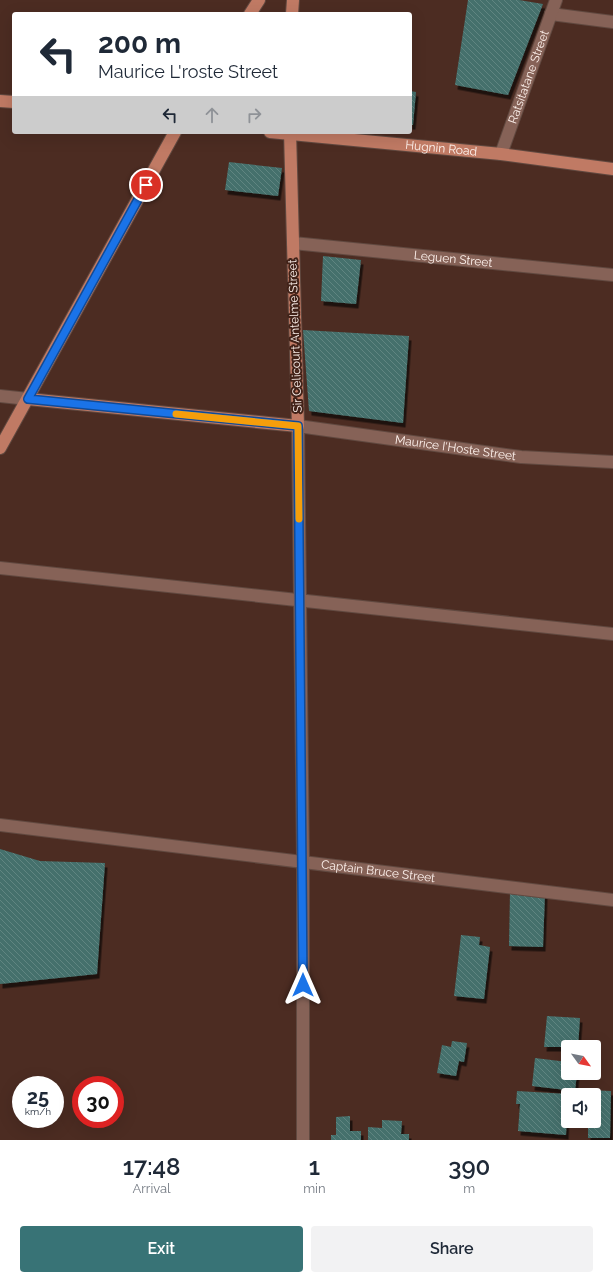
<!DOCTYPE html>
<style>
body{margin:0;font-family:Raleway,sans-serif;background:#f2f2f3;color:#1f2937;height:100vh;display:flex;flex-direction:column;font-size:15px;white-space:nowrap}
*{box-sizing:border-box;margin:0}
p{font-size:13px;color:#747a83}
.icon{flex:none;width:22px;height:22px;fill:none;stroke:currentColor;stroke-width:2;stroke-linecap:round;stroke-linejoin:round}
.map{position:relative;height:1140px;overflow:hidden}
.panel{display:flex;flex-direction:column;background:#fff;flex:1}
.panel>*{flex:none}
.guide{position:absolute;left:12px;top:12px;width:400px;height:122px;border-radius:4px;box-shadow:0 4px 16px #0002;background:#fff;color:#1f2937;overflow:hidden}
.needle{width:26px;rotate:123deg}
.buttons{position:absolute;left:561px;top:1040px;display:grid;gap:8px}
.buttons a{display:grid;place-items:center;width:40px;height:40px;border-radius:4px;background:#fff;box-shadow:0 4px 16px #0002;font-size:20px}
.speed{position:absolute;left:12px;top:1076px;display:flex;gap:8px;font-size:20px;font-weight:700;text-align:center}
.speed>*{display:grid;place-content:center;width:52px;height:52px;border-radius:50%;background:#fff;box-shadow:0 4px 16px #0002;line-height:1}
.speed small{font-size:10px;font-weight:400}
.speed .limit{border:6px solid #d22;background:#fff;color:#111}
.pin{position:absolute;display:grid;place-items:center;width:34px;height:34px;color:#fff;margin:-17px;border:2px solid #fff;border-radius:50%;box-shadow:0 1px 4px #0007}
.me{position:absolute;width:44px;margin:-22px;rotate:0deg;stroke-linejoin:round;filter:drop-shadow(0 0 3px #0008)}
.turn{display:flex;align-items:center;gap:14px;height:84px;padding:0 20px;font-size:18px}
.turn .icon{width:52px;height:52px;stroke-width:2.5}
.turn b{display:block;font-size:28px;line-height:34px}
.lanes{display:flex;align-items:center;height:38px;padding:0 20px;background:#0003;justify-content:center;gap:20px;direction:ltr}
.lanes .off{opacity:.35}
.eta{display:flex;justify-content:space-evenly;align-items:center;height:68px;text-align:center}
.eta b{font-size:24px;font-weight:600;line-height:28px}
.action{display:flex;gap:8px;margin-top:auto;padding:8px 20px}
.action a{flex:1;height:46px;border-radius:4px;background:#387376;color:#fff;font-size:16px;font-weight:600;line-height:46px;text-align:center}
.action a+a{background:#f2f2f3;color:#1f2937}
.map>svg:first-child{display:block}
.building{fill:url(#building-back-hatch);filter:url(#shadow)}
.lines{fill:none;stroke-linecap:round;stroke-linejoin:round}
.minor-casing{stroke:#614940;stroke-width:14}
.major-casing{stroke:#614940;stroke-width:14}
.minor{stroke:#866257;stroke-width:12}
.major{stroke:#c07a64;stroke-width:12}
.route-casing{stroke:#114b97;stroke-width:10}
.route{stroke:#1a73e8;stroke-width:7}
.slow{stroke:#f59e0b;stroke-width:7}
.labels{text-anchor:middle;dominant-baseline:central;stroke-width:4;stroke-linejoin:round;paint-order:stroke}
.street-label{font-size:12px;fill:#fef2ed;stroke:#412218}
</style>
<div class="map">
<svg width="613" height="1140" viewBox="0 0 613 1140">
<defs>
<pattern id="building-back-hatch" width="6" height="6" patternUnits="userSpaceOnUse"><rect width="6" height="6" fill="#44706c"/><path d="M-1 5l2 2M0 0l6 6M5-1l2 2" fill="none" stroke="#608581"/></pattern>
<filter id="shadow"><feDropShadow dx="2.5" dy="4.5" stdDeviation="0" flood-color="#0009"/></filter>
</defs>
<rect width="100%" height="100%" fill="#4c2c22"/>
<g class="building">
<path d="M 468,0 L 519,0 L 543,4 L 508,95 L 455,85 Z"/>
<path d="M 410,91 L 416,92 L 413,125 L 410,125 Z"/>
<path d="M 229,162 L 282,168 L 278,196 L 225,190 Z"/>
<path d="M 323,256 L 361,260 L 356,304 L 321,301 Z"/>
<path d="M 303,330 L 409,336 L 403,423 L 309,411 Z"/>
<path d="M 0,849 L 40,861 L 105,863 L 97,974 L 0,984 Z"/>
<path d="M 510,891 L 545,892 L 543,947 L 509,946 Z"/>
<path d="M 461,935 L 480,937 L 479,945 L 490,947 L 484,999 L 454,996 Z"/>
<path d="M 547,1016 L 580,1018 L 578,1047 L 544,1047 Z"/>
<path d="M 452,1041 L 467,1043 L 464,1062 L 459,1061 L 456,1076 L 437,1073 L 442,1045 L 451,1047 Z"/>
<path d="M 535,1058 L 568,1062 L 568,1073 L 577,1073 L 575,1091 L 532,1086 Z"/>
<path d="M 589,1090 L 611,1091 L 610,1138 L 588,1138 L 588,1121 L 594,1121 L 594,1095 L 589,1095 Z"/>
<path d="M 517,1091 L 568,1094 L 566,1135 L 518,1131 L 520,1104 L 516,1104 Z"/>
<path d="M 350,1116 L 350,1131 L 361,1131 L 361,1140 L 331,1140 L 331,1135 L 336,1135 L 336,1117 Z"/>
<path d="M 382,1120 L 402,1121 L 401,1134 L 409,1134 L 409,1140 L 368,1140 L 368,1127 L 382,1128 Z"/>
</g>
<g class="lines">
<g class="minor-casing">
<g id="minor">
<path d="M 551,14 L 613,22"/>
<path id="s1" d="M 501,154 L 556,0"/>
<path id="s2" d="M 293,243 L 613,275"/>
<path d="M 0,396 L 28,399"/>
<path d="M 0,568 L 613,634"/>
<path id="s3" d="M 0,825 L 613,900"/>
<path id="s4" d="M 303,1140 L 303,861 L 298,426 L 521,457 L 613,462"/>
</g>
</g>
<g class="major-casing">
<g id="major">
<path d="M 250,14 L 259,0"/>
<path d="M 292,14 L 293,0"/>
<path d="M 0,101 L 14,102"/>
<path id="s5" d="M 270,132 L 501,154 L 613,169"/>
<path d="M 28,399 L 298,426 L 290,132"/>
<path d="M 0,448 L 175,132"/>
</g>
</g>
<use href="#minor" class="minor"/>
<use href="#major" class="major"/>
</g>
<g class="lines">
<g class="route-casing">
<path id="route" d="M 146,185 L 28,399 L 298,426 L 303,985"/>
</g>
<use href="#route" class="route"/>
<path class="slow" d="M 176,414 L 298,426 L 299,519"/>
</g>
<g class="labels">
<g class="street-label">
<text stroke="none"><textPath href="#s1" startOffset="82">Ratsitatane Street</textPath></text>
<text stroke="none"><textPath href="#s5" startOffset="172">Hugnin Road</textPath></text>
<text stroke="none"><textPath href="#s2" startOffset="161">Leguen Street</textPath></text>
<text transform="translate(295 336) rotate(-92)">Sir Celicourt Antelme Street</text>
<text stroke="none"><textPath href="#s4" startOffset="873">Maurice I'Hoste Street</textPath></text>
<text stroke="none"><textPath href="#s3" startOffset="381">Captain Bruce Street</textPath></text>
</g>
</g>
</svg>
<div class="buttons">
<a><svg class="needle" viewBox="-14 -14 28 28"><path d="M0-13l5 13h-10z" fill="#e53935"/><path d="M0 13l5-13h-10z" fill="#747a83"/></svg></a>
<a><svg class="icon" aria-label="sound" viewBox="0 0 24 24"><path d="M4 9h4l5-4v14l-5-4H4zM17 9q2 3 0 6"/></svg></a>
</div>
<div class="speed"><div>25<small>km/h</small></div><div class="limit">30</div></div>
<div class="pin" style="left:146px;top:185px;background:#d93025"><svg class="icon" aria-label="arrive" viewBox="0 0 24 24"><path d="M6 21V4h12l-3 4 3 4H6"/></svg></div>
<svg class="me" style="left:303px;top:985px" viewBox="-20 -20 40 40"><path d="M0-17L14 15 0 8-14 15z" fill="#1a73e8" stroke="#fff" stroke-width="4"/></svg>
<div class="guide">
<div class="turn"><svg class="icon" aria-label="left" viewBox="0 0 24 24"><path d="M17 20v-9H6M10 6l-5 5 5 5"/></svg><div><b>200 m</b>Maurice L'roste Street</div></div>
<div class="lanes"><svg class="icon" aria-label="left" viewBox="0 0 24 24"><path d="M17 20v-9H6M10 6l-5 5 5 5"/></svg><svg class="icon off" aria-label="ahead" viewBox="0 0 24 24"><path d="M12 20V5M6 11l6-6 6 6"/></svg><svg class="icon off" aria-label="right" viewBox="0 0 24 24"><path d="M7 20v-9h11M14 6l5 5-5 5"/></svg></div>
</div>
</div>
<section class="panel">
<div class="eta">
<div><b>17:48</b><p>Arrival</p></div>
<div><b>1</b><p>min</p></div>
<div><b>390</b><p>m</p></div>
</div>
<div class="action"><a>Exit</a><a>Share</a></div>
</section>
